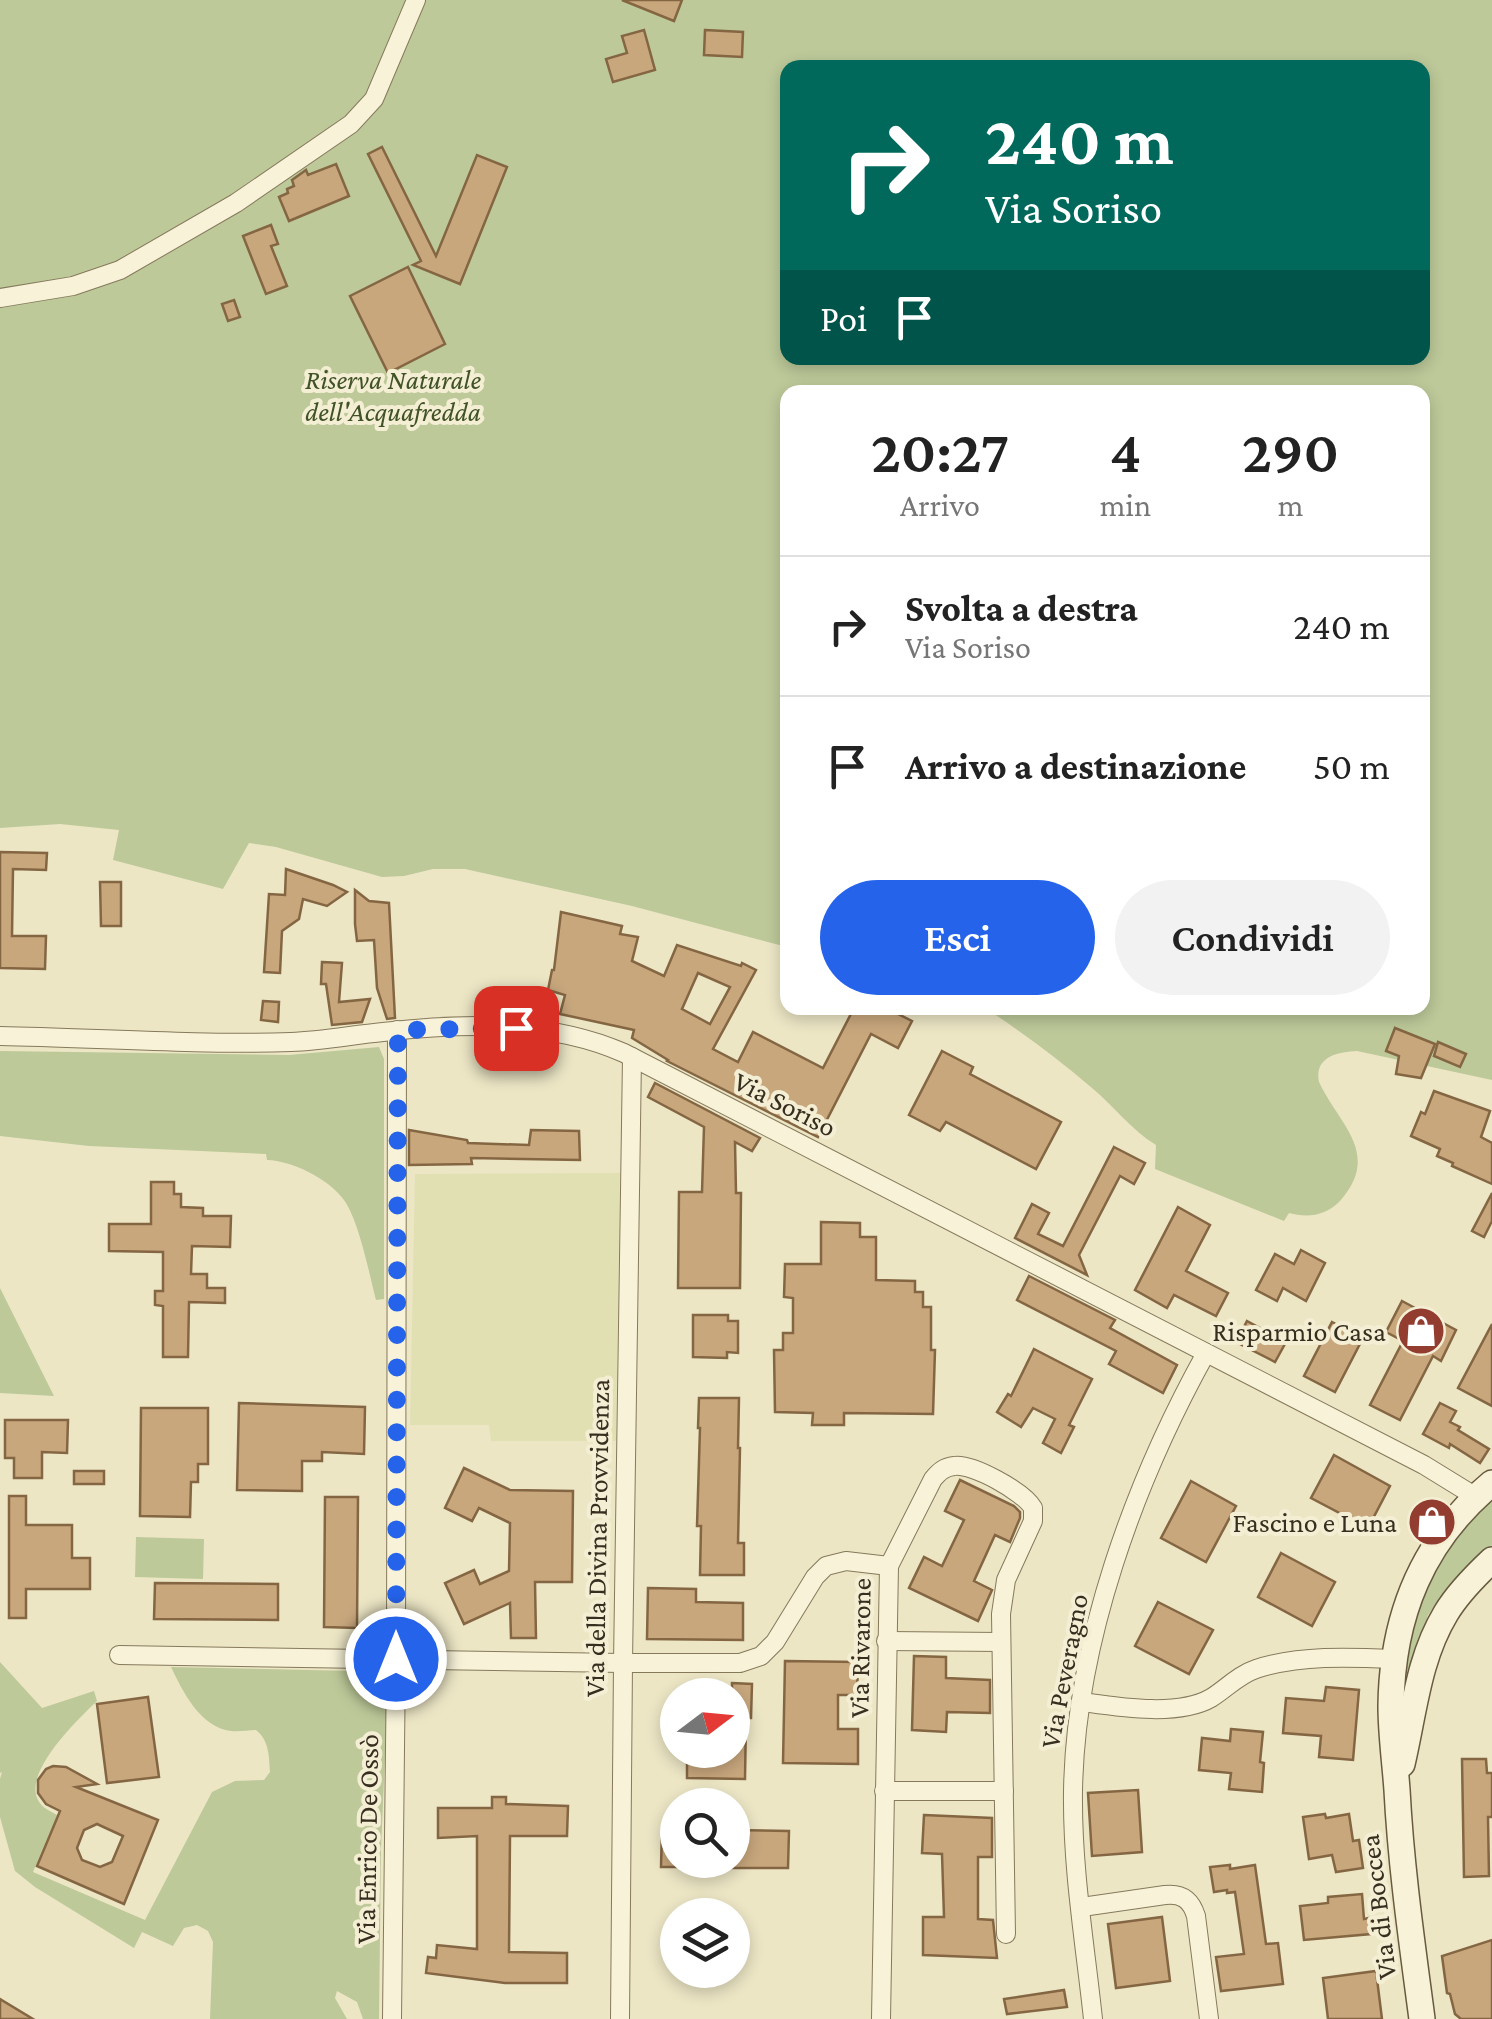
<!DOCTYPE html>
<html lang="it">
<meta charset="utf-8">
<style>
body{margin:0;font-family:"Crimson Pro",serif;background:#f2f2f2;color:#222;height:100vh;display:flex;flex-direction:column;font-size:38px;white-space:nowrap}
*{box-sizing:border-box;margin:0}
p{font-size:32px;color:#767676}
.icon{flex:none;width:55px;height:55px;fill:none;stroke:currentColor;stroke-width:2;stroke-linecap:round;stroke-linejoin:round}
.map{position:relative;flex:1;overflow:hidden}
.details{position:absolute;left:780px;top:385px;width:650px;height:630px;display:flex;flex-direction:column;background:#fff;border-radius:20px;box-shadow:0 5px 15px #0003}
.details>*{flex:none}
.top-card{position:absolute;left:780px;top:60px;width:650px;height:305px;border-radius:20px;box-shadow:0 5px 15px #0003;background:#00695c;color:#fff;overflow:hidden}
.needle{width:65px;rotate:74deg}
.buttons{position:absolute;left:660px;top:1678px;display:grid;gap:20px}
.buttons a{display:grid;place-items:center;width:90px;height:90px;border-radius:50%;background:#fff;box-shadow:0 5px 15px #0003;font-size:50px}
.pin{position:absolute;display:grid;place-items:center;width:85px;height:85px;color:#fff;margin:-42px;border-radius:20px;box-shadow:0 5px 15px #0006}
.me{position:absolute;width:110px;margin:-55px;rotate:0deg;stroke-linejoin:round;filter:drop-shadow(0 0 8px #0008)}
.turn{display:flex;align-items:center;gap:35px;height:210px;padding:0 40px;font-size:45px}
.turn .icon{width:130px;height:130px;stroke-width:2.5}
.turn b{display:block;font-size:70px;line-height:85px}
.then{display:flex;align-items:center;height:95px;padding:0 40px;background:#0003;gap:20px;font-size:38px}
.eta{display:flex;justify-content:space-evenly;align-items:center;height:170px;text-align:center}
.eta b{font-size:60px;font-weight:600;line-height:70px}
.action{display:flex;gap:20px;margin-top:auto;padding:20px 40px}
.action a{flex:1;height:115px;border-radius:60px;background:#2563eb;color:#fff;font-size:40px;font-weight:600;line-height:115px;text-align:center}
.action a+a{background:#f2f2f2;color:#222}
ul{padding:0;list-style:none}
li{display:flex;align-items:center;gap:30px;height:140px;padding:0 40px;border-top:2px solid #e0e0e0}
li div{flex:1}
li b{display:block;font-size:38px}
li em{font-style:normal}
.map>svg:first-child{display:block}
.farmland{fill:#e1e0b3}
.green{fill:#bdc999;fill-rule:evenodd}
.building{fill:#c8a77d;stroke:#846643;stroke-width:2.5;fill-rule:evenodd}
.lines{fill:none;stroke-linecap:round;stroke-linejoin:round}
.minor-casing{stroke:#86795c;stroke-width:20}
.secondary-casing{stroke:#685a3f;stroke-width:28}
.minor{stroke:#f7f2d8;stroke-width:18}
.secondary{stroke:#f7f2d8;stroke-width:25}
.route{stroke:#2563eb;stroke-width:18;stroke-dasharray:0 32.4}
.labels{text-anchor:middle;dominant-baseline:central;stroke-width:8;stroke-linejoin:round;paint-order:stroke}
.park-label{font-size:28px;font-style:italic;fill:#415227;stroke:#f4efd4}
.street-label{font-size:28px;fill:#372e1f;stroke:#f4efd4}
.poi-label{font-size:28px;fill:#372e1f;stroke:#f4efd4;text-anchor:end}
</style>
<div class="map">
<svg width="1492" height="2019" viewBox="0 0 1492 2019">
<rect width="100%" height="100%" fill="#ece6c5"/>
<path class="farmland" d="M 620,1173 L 616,1441 L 491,1441 L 489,1425 L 410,1425 L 415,1174 Z"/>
<g class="green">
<path d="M 0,0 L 1492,0 L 1492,1080 L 1357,1051 C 1337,1052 1314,1057 1319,1082 C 1339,1125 1382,1153 1340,1201 C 1326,1216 1307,1218 1289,1213 L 1284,1221 L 1155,1169 L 1156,1145 C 1131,1130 1114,1106 1092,1088 C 1058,1059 1022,1032 985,1008 L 1422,1008 L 1422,392 L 788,392 L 787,947 L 632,906 L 465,869 L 433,869 L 404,876 L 382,877 L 276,847 L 249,843 L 223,889 L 113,860 L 119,830 L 60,824 L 0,828 ZM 788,68 L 1422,68 L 1422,358 L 788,358 Z"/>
<path d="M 379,1047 L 384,1059 L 384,1299 L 376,1300 C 369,1273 359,1221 344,1200 C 328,1178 292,1161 267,1160 L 266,1154 L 89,1146 L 0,1136 L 0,1051 L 289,1055 Z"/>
<path d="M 0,1288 L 54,1396 L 0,1393 Z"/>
<path d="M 1492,1497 L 1492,1545 L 1443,1594 L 1428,1615 L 1400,1690 L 1403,1652 L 1437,1555 Z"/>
<path d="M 136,1537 L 204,1539 L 203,1579 L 135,1577 Z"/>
<path d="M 0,1662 L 42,1708 L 94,1691 L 97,1701 C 78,1719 23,1772 38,1800 C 42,1808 50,1811 57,1815 L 33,1872 L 145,1920 L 212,1792 L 235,1781 L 264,1780 L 270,1772 C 269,1756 269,1740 256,1730 C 248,1730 239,1732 231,1731 C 200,1727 183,1692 171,1667 L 354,1671 L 387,1709 L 381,1850 L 379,2019 L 363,2019 L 357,2002 L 337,1991 L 335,1998 L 347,2019 L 210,2019 L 213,1942 L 208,1931 L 197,1925 L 184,1928 L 173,1946 L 142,1932 L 134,1948 L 35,1887 L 15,1871 L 0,1817 L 0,1779 L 2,1772 L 0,1773 Z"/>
</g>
<g class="building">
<path d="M 622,0 L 682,0 L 674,21 Z"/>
<path d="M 644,30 L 655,70 L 613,82 L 606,59 L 627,53 L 622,36 Z"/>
<path d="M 705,30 L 743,32 L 742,57 L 704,55 Z"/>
<path d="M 382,147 L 436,256 L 477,155 L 507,167 L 460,284 L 413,265 L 421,261 L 368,154 Z"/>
<path d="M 336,164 L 349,196 L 289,221 L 279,197 L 288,193 L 287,189 L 294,186 L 292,180 L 306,170 L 308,175 Z"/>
<path d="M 271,225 L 278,244 L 271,246 L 287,286 L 266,294 L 243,236 Z"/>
<path d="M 408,267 L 445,344 L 388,373 L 350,296 Z"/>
<path d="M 234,300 L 240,317 L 228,321 L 222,304 Z"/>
<path d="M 0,852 L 47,853 L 46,870 L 13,869 L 12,936 L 46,936 L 45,969 L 0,968 Z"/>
<path d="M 286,869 L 333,885 L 347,892 L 327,906 L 303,899 L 299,919 L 282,931 L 280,973 L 264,972 L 269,894 L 285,895 Z"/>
<path d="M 100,882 L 121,882 L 121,926 L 101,926 Z"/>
<path d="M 355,890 L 369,901 L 389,903 L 395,1018 L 387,1019 L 377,988 L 374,940 L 357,941 L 355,924 Z"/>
<path d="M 561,912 L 622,926 L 620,934 L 638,937 L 632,961 L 664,976 L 677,945 L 741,966 L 742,963 L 756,970 L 713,1049 L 738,1062 L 753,1032 L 823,1068 L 854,1008 L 886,1008 L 912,1021 L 898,1048 L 871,1034 L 818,1137 L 667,1061 L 668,1060 L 632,1038 L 634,1030 L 560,1014 L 565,995 L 548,990 L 552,970 L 554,970 ZM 698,973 L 730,987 L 710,1024 L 682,1009 Z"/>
<path d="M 322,962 L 342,963 L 339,1002 L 370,999 L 362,1022 L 332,1025 L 326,984 L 321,984 Z"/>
<path d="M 263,1001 L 279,1002 L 278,1022 L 261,1020 Z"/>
<path d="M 1395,1028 L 1435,1044 L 1421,1078 L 1396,1074 L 1399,1056 L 1386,1051 Z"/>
<path d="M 1438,1042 L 1466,1054 L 1460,1067 L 1434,1056 Z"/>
<path d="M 942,1051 L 973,1067 L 970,1074 L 1061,1122 L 1036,1169 L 946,1122 L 940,1131 L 909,1115 Z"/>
<path d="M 655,1083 L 760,1138 L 752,1151 L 735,1142 L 736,1193 L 741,1193 L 740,1288 L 678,1288 L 679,1192 L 702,1192 L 704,1127 L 648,1097 Z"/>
<path d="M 1434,1091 L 1490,1111 L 1481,1137 L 1492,1143 L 1492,1184 L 1452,1166 L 1453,1163 L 1437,1156 L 1440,1149 L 1411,1136 L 1421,1112 L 1425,1114 Z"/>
<path d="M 409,1130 L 467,1140 L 468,1143 L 529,1145 L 531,1130 L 579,1131 L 580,1160 L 471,1158 L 472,1164 L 409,1165 Z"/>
<path d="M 1114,1147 L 1145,1163 L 1134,1184 L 1120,1176 L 1079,1255 L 1087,1275 L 1015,1238 L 1032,1204 L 1049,1213 L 1038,1234 L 1063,1246 Z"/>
<path d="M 151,1182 L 174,1182 L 174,1194 L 181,1194 L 181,1207 L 203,1208 L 203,1216 L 231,1216 L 230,1247 L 192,1246 L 191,1274 L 207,1274 L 207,1288 L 225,1288 L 225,1303 L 189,1302 L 188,1357 L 163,1357 L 163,1306 L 155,1305 L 155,1291 L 163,1291 L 163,1252 L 109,1251 L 109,1224 L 151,1224 Z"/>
<path d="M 1492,1193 L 1492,1221 L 1484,1237 L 1472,1231 Z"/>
<path d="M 1178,1207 L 1210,1225 L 1186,1271 L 1228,1293 L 1216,1316 L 1174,1295 L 1167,1308 L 1135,1290 Z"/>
<path d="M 821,1222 L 860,1223 L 860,1237 L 876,1237 L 876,1280 L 915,1281 L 915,1292 L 923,1292 L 923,1307 L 931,1307 L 931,1350 L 935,1350 L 933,1414 L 844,1413 L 844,1425 L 812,1425 L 813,1413 L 775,1412 L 774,1350 L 783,1350 L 783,1333 L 793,1333 L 793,1298 L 784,1297 L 785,1264 L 821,1264 Z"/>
<path d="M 1301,1250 L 1325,1263 L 1306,1301 L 1283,1288 L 1277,1301 L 1256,1290 L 1275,1254 L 1294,1264 Z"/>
<path d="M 1029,1276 L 1115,1320 L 1110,1328 L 1177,1365 L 1163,1393 L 1109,1364 L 1116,1351 L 1017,1300 Z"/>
<path d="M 1402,1301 L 1456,1330 L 1441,1361 L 1433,1356 L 1400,1420 L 1370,1405 L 1403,1341 L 1386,1332 Z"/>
<path d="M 693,1315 L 728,1315 L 728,1321 L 738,1321 L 738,1353 L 727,1352 L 727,1358 L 693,1357 Z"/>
<path d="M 1247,1321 L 1286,1342 L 1275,1362 L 1236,1342 Z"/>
<path d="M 1332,1322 L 1363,1338 L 1335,1392 L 1304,1376 Z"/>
<path d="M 1492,1324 L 1492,1406 L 1458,1388 Z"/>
<path d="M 1034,1349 L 1092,1379 L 1069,1425 L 1074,1427 L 1061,1453 L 1043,1443 L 1055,1419 L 1033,1408 L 1021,1427 L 997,1412 L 1008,1394 L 1011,1396 Z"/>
<path d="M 699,1398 L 739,1398 L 738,1448 L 740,1448 L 738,1543 L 744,1543 L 744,1575 L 700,1575 L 701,1526 L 697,1526 L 700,1428 L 698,1428 Z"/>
<path d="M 239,1403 L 365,1407 L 364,1454 L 322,1452 L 322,1461 L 302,1461 L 302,1491 L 237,1490 Z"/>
<path d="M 1440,1403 L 1456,1411 L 1450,1422 L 1460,1427 L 1458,1430 L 1489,1449 L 1480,1463 L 1450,1444 L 1449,1448 L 1423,1434 Z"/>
<path d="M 141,1408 L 208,1408 L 208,1464 L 198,1464 L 198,1482 L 191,1482 L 190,1517 L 140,1516 Z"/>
<path d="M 5,1420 L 68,1420 L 67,1453 L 42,1452 L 42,1478 L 14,1478 L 14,1458 L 5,1458 Z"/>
<path d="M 1334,1455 L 1390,1486 L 1368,1528 L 1311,1498 Z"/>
<path d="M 464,1468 L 510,1490 L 573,1491 L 572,1582 L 535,1582 L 536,1638 L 511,1638 L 510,1603 L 464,1624 L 445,1583 L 474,1570 L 480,1584 L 509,1571 L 510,1523 L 479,1508 L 472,1521 L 445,1508 Z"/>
<rect x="74" y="1471" width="30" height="13"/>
<path d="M 960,1480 L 1014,1506 L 1020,1512 L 1020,1518 L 1010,1542 L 995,1535 L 974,1581 L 992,1590 L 978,1621 L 909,1588 L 924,1557 L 942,1566 L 964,1520 L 945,1511 Z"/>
<path d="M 1191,1481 L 1236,1506 L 1206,1562 L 1161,1538 Z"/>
<path d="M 9,1496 L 26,1496 L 26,1525 L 72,1525 L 72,1558 L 90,1558 L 90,1589 L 26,1589 L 26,1618 L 9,1618 Z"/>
<path d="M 325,1497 L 358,1497 L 357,1628 L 324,1627 Z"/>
<path d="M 1281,1553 L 1335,1582 L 1312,1626 L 1258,1597 Z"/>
<path d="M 155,1583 L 278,1584 L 278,1620 L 154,1619 Z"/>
<path d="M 648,1588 L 696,1589 L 696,1602 L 743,1603 L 743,1640 L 647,1639 Z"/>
<path d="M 1158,1602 L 1213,1630 L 1189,1674 L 1135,1646 Z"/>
<path d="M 914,1656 L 946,1657 L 946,1678 L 990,1680 L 990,1713 L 947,1712 L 946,1732 L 912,1730 Z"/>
<path d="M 785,1661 L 858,1662 L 857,1695 L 838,1695 L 838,1729 L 858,1729 L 858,1764 L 783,1763 Z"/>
<path d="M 732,1683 L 752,1684 L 751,1718 L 746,1718 L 745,1779 L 687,1778 L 687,1750 L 732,1750 Z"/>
<path d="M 1326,1687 L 1359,1690 L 1353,1760 L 1319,1757 L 1321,1736 L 1283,1733 L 1286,1698 L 1324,1701 Z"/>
<path d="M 148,1697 L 159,1777 L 107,1783 L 97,1704 Z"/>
<path d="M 1231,1729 L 1263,1732 L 1260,1762 L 1264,1763 L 1262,1792 L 1229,1789 L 1231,1773 L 1199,1770 L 1202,1738 L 1230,1741 Z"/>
<path d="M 1462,1759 L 1486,1759 L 1487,1773 L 1492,1773 L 1492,1817 L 1488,1817 L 1489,1876 L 1464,1877 Z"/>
<path d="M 53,1766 L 66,1767 L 97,1784 L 76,1787 L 158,1820 L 124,1904 L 37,1866 L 60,1811 L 46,1804 L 38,1793 L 38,1780 L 46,1769 ZM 97,1824 L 123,1836 L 112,1862 L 100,1867 L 82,1860 L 77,1848 L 84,1830 Z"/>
<path d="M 1138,1790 L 1142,1852 L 1092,1856 L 1088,1793 Z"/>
<path d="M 492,1797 L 506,1797 L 506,1804 L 568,1806 L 567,1836 L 510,1836 L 509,1952 L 567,1953 L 567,1983 L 505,1983 L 426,1973 L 428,1957 L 436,1958 L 437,1945 L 477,1949 L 477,1836 L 438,1838 L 438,1808 L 492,1808 Z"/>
<path d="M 1325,1814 L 1326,1818 L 1349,1814 L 1353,1841 L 1359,1840 L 1363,1868 L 1336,1872 L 1332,1855 L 1309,1859 L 1303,1817 Z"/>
<path d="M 924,1815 L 992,1818 L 992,1857 L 978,1857 L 978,1919 L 993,1920 L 997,1958 L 923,1955 L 923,1917 L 944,1917 L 942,1854 L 922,1853 Z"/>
<path d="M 662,1829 L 678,1829 L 678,1867 L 661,1867 Z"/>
<path d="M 732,1830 L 789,1831 L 788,1868 L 732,1868 Z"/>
<path d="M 1230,1865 L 1230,1869 L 1255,1865 L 1266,1944 L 1278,1943 L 1283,1984 L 1221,1991 L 1216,1957 L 1244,1954 L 1235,1892 L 1227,1893 L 1227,1890 L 1214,1892 L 1210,1867 Z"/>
<path d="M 1362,1894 L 1364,1919 L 1369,1918 L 1371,1934 L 1304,1940 L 1300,1906 L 1328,1903 L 1328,1897 Z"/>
<path d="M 1162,1917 L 1170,1981 L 1116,1988 L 1108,1924 Z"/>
<path d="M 1492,1940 L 1492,2019 L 1461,2019 L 1455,2014 L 1450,1994 L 1447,1993 L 1442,1956 Z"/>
<path d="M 1376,1971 L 1382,2019 L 1328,2019 L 1323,1978 Z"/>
<path d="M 1064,1990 L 1067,2007 L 1007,2014 L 1004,1999 Z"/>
<path d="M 0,1999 L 33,2019 L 0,2019 Z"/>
</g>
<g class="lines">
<g class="minor-casing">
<g id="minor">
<path d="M 0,298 L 73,286 L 120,270 L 236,203 L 351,124 L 374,99 L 416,0"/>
<path d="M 0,1036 C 97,1038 195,1045 291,1042 C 322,1041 352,1035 383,1032 C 462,1023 550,1020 624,1053 L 1424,1465 L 1476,1497"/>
<path d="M 886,1641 L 1001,1642"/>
<path d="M 119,1655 L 623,1663 L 740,1663 L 761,1656 L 775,1642 L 815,1577 L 826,1566 L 846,1561 L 889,1566"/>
<path d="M 1082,1702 C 1118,1707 1178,1717 1211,1698 C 1226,1689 1238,1675 1256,1669 C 1299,1655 1349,1657 1394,1659"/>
<path d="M 884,1791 L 1004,1791"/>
<path d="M 1082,1907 L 1165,1895 C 1182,1893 1191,1900 1196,1916 L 1209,2019"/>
<path d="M 392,2019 L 396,1659 L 397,1030"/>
<path d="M 620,2019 L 623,1663 L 632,1057"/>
<path d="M 881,2019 L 889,1566 L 933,1479 C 939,1472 944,1467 954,1466 C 972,1463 1024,1492 1033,1508 L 1033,1521 L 1006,1580 L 1001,1614 L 1006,1934"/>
<path d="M 1093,2019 C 1085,1944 1072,1868 1073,1792 C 1075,1643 1135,1481 1206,1353"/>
</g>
</g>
<g class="secondary-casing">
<g id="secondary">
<path d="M 1402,1764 C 1414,1713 1418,1659 1446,1613 C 1458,1593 1475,1576 1492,1560"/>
<path d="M 1422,2019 C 1412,1943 1401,1867 1397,1790 C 1395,1762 1391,1734 1391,1706 C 1392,1616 1422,1541 1492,1483"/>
</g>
</g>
<use href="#minor" class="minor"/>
<use href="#secondary" class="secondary"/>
</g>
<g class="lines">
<path class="route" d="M 396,1659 L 398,1030 L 516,1028"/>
</g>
<defs>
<g id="shop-disc" transform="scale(2.5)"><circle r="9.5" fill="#923d2f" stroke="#f4efd4"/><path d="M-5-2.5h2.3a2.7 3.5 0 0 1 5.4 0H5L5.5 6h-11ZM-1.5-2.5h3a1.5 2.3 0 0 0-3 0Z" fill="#fff"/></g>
</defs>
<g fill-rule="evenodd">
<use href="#shop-disc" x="1421" y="1331"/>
<use href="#shop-disc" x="1432" y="1522"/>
</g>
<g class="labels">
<g class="park-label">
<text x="393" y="379">Riserva Naturale<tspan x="393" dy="32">dell'Acquafredda</tspan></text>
</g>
<g class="street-label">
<text transform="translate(785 1104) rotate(27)">Via Soriso</text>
<text transform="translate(597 1538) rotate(-89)">Via della Divina Provvidenza</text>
<text transform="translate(860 1648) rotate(-89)">Via Rivarone</text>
<text transform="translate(1064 1671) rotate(-79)">Via Peveragno</text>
<text transform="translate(367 1839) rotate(-89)">Via Enrico De Ossò</text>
<text transform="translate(1378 1907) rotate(-97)">Via di Boccea</text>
</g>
<g class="poi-label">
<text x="1386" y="1331">Risparmio Casa</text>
<text x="1397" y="1522">Fascino e Luna</text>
</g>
</g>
</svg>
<div class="buttons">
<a><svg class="needle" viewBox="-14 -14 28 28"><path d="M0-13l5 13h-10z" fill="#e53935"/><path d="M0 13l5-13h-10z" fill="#767676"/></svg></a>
<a><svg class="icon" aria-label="search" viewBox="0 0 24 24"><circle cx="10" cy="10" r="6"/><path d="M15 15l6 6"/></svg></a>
<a><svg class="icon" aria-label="layers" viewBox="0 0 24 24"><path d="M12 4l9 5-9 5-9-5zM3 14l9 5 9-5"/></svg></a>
</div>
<div class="pin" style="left:516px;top:1028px;background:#d93025"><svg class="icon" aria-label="arrive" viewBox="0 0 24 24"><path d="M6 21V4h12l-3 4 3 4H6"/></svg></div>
<svg class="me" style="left:396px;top:1659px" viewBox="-20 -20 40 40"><circle r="17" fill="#2563eb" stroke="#fff" stroke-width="3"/><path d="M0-11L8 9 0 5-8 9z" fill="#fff"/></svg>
<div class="top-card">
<div class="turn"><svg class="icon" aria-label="right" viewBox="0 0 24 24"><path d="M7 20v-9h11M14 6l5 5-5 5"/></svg><div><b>240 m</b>Via Soriso</div></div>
<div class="then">Poi<svg class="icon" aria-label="arrive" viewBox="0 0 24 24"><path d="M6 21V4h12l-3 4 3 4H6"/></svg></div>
</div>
<section class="details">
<div class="eta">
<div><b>20:27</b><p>Arrivo</p></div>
<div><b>4</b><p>min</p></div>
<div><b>290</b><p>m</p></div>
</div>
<ul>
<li><svg class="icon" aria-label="right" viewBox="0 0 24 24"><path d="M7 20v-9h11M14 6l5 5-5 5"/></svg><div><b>Svolta a destra</b><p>Via Soriso</p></div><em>240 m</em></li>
<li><svg class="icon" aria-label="arrive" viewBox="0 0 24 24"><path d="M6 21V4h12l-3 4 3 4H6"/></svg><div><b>Arrivo a destinazione</b></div><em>50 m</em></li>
</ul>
<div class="action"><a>Esci</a><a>Condividi</a></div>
</section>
</div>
